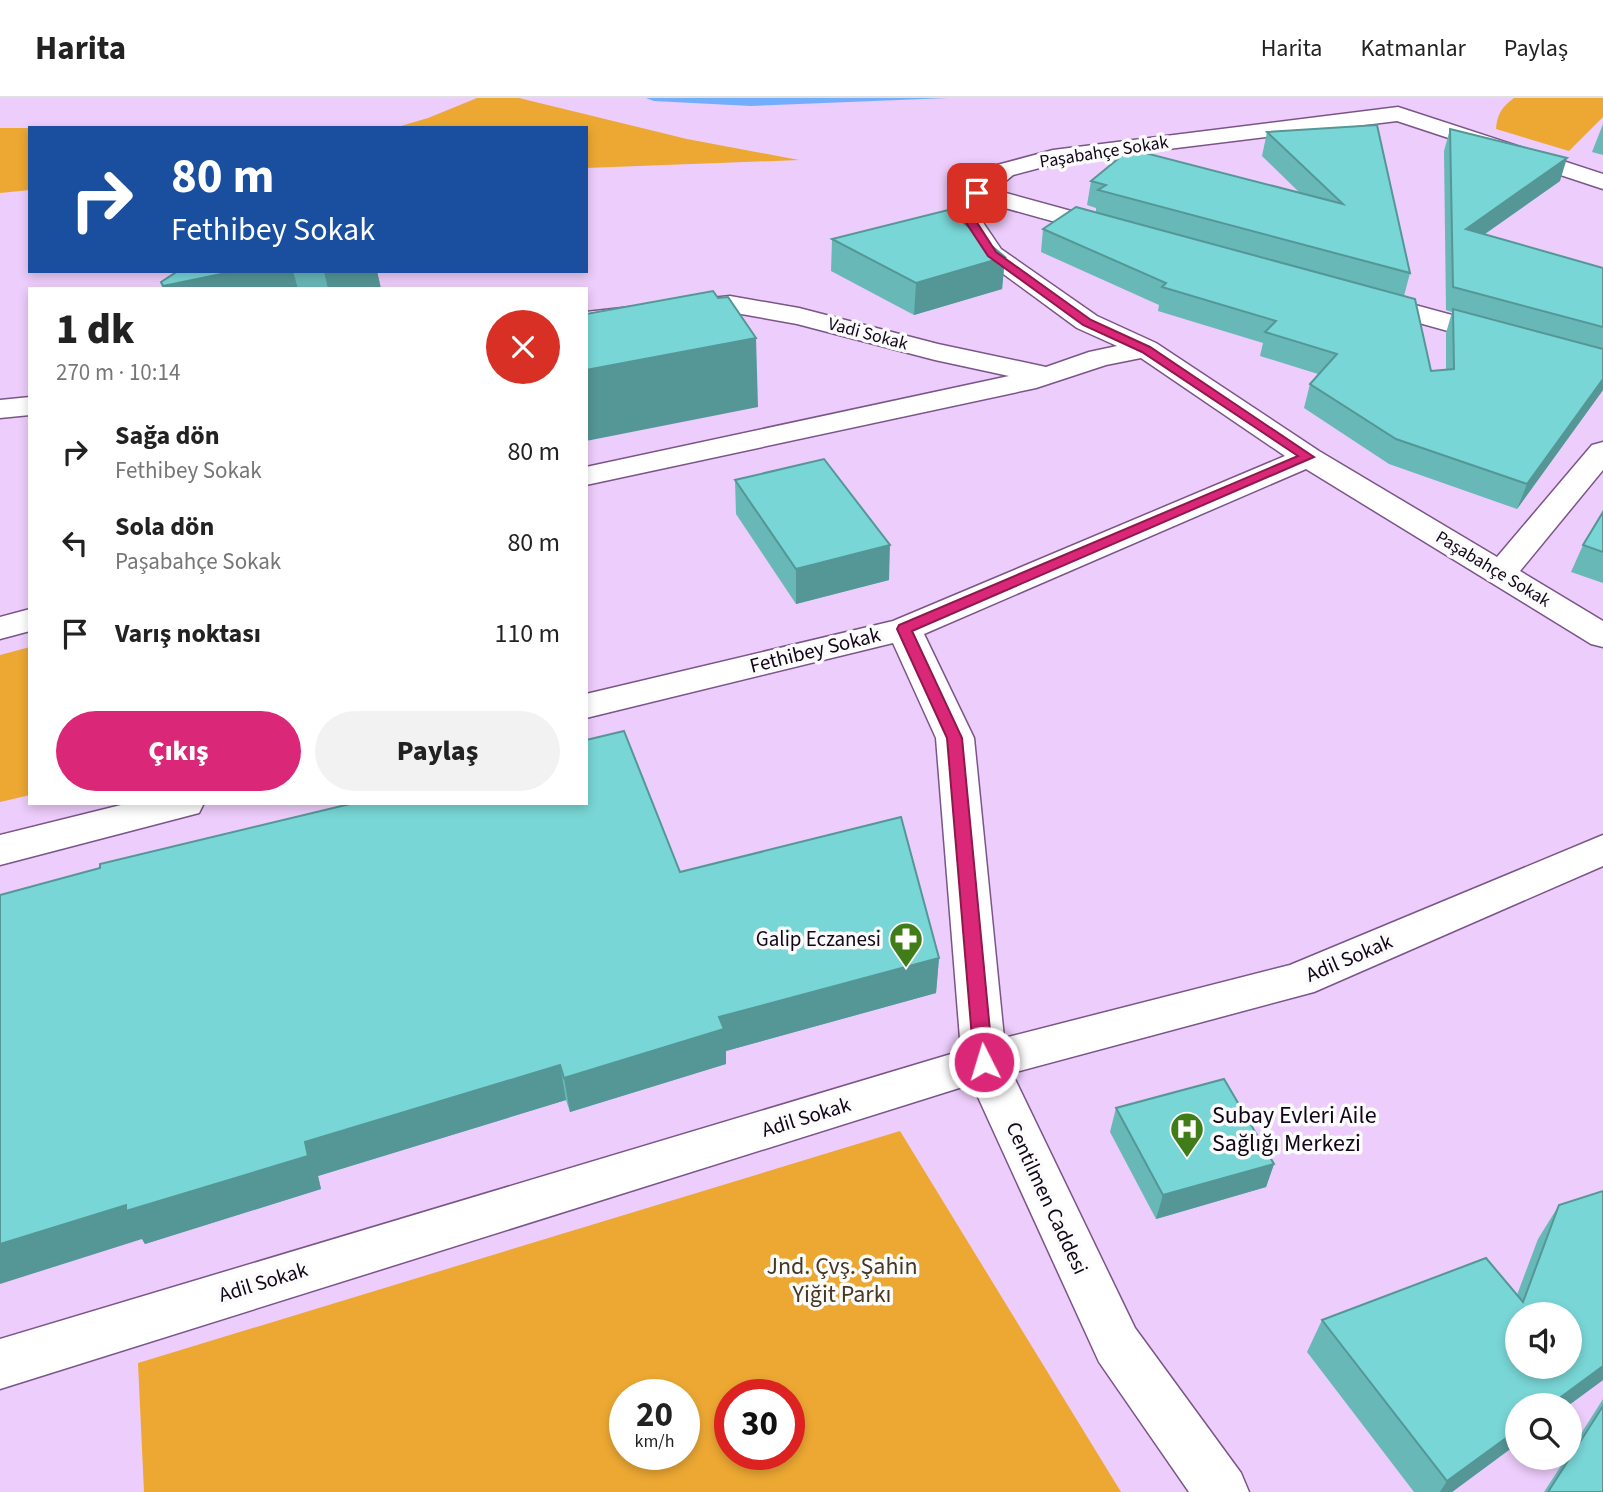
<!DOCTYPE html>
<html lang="tr">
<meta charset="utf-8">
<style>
body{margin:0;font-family:"Source Sans 3",sans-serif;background:#f2f2f2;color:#222;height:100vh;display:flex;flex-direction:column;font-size:26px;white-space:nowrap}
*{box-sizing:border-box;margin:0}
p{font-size:23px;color:#767676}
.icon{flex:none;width:38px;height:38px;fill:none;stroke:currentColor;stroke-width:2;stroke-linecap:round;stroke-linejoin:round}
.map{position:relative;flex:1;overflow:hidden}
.details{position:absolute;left:28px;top:189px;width:560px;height:518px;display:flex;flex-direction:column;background:#fff;border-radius:0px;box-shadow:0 4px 10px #0003}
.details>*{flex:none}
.top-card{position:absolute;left:28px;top:28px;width:560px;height:147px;border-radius:0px;box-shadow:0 4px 10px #0003;background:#1a4fa0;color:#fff;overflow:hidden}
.tools{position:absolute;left:1505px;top:1204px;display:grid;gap:14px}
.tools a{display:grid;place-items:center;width:77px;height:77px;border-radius:50%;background:#fff;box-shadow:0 4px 10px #0003;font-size:35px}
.speed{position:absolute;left:609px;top:1281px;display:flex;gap:14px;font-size:35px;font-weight:700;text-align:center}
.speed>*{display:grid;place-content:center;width:91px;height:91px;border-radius:50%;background:#fff;box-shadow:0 4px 10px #0003;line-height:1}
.speed small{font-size:18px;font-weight:400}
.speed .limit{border:10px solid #d22;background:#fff;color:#111}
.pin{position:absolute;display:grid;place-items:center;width:60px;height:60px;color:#fff;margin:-30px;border-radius:14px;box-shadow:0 4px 10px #0006}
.me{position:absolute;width:77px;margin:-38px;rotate:355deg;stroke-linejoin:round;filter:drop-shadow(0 0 5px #0008)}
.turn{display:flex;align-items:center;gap:24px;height:147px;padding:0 28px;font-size:32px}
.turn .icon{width:91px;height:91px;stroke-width:2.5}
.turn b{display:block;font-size:49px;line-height:60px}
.round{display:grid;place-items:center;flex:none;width:74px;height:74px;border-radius:37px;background:#f2f2f2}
.headline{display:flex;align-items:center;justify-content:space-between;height:119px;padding:0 28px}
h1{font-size:42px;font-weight:800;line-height:52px}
.button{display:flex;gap:14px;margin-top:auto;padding:14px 28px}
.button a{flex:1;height:80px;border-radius:42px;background:#db2777;color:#fff;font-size:28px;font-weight:800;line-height:80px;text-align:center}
.button a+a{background:#f2f2f2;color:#222}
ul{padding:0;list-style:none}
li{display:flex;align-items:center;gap:21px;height:91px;padding:0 28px}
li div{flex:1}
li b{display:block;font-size:26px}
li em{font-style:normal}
header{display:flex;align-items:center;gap:42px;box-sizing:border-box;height:98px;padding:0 35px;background:#fff;border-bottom:2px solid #e0e0e0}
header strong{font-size:33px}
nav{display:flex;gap:38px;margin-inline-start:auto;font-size:24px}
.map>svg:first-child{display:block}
.green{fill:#eca833;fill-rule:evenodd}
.water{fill:#73aefc}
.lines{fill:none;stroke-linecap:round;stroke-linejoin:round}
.minor-casing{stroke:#7a5588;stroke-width:3}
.minor{fill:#fff;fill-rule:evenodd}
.wall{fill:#68b8b8}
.shaded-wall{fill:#559696}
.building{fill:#79d6d6;stroke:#559696;stroke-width:2;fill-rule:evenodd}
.route{fill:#db2777;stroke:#8e194d;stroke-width:2}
.labels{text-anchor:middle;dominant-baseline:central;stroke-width:7;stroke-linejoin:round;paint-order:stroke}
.far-street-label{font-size:18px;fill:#120518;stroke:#fbfbfb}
.street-label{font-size:21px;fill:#120518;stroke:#fbfbfb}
.poi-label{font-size:21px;fill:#120518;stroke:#fbfbfb;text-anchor:end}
.near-poi-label{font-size:24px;fill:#120518;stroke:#fbfbfb;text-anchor:start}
.near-park-label{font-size:24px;fill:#453722;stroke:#fbfbfb}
</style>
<header>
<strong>Harita</strong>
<nav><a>Harita</a><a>Katmanlar</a><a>Paylaş</a></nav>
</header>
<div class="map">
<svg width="1603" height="1394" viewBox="0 0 1603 1394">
<rect width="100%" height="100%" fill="#edcdfb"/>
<g class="green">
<path d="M 477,0 L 519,0 L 687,41 L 799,62 L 586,70 L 586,30 L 394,30 L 428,20 Z"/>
<path d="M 1514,0 L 1603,0 L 1603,19 L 1569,53 L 1496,31 C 1497,16 1502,9 1514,0 Z"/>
<path d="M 0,30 L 30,30 L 30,92 L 0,95 Z"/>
<path d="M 30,549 L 30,697 L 0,704 L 0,557 Z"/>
<path d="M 900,1033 L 1121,1394 L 144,1394 L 138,1265 ZM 625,1297 L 684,1297 L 684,1356 L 625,1356 ZM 730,1297 L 789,1297 L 789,1356 L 730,1356 Z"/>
</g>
<path class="water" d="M 646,0 L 948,0 L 751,8 L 654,3 Z"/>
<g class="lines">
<g class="minor-casing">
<g id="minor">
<path d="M 1398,9 L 1603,76 L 1603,91 L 1397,23 L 1062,64 L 1013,77 L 995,92 L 1122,127 L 1126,132 L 1122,137 L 1113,140 L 987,105 L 982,123 L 1001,151 L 1097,218 L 1156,245 L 1319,353 L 1497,459 L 1592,347 L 1603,344 L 1603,372 L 1520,473 L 1603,523 L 1603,549 L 1591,546 L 1306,371 L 924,536 L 974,640 L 1004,940 L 1290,867 L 1603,737 L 1603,768 L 1314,894 L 1012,975 L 1135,1230 L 1241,1375 L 1249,1394 L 1189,1394 L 1099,1264 L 972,986 L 0,1291 L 0,1241 L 961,953 L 936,640 L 893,545 L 586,620 L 586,596 L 893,523 L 1285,358 L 1141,260 L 1106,267 L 1036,290 L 586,387 L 586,369 L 1009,278 L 935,262 L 797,226 L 730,214 L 586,230 L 586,214 L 730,198 L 799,210 L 938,246 L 1046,269 L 1089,254 L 1117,248 L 1077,230 L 983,161 L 958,123 L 968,90 L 997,67 L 1053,52 Z"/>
<path d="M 1367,194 L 1603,258 L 1603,276 L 1358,208 L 1354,202 L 1358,196 Z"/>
<path d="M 30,299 L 30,317 L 0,320 L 0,302 Z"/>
<path d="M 30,511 L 30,533 L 0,541 L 0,519 Z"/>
<path d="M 129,705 L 204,705 L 199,715 L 0,767 L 0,737 Z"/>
</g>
</g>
<use href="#minor" class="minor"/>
</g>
<g class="wall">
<path d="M 1603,26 L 1603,57 L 1592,54 Z"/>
<path d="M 1377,27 L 1410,175 L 1404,198 L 1431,273 L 1446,272 L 1446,235 L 1452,214 L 1446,212 L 1444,53 L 1450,31 L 1560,83 L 1485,136 L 1603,170 L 1603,292 L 1517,411 L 1389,366 L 1304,310 L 1310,286 L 1318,276 L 1260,258 L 1263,245 L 1158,213 L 1159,207 L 1041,154 L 1043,131 L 1096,114 L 1096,110 L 1087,107 L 1091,83 L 1300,95 L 1262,58 L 1267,34 Z"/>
<path d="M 832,141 L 1005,159 L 1002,191 L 914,217 L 831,173 Z"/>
<path d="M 178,173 L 377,173 L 381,191 L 163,191 L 161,184 Z"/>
<path d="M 735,382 L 889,482 L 796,506 L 736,416 Z"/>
<path d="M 1603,414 L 1603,485 L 1571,474 L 1583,447 Z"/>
<path d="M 100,770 L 680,774 L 939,860 L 936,895 L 726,953 L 726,966 L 570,1014 L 566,1002 L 318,1078 L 321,1091 L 145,1146 L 142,1141 Z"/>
<path d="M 1116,1010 L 1274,1066 L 1266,1089 L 1156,1121 L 1110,1034 Z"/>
<path d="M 1603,1093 L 1603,1282 L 1569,1307 L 1517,1307 L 1517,1346 L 1452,1394 L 1414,1394 L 1307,1254 L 1322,1222 L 1517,1197 L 1538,1141 L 1559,1107 Z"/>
<path d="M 1603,1301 L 1603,1394 L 1544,1394 L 1566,1360 L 1570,1360 L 1570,1353 Z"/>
</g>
<g class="shaded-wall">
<path d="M 1567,60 L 1560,83 L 1459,154 L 1466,131 Z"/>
<path d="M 1005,159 L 1002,191 L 914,217 L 916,185 Z"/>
<path d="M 236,173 L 293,173 L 298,191 L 163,191 L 163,188 Z"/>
<path d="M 324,173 L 377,173 L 381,191 L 328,191 Z"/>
<path d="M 756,240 L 758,309 L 586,343 L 586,272 Z"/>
<path d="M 1603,281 L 1603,292 L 1517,411 L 1527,386 Z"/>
<path d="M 890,447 L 889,482 L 796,506 L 796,471 Z"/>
<path d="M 939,860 L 936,895 L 726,953 L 726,966 L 570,1014 L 564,980 L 719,919 Z"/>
<path d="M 560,967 L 566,1002 L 318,1078 L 321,1091 L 145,1146 L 142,1141 L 0,1186 L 0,1146 L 305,1044 Z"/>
<path d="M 1274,1066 L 1266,1089 L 1156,1121 L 1163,1097 Z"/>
<path d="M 1603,1268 L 1603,1282 L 1569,1307 L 1550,1307 Z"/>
<path d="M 1517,1332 L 1517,1346 L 1452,1394 L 1440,1394 L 1447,1383 Z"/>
</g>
<g class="building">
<path d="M 1377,27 L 1410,175 L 1098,92 L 1106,87 L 1091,83 L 1130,51 L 1343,106 L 1267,34 Z"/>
<path d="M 1450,31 L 1567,60 L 1466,131 L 1603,170 L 1603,229 L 1453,189 Z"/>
<path d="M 1076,109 L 1415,201 L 1431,273 L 1454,271 L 1453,211 L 1603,251 L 1603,281 L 1527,386 L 1396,341 L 1310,286 L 1337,256 L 1265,234 L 1276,223 L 1162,189 L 1166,185 L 1043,131 Z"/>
<path d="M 948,112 L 1005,159 L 916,185 L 832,141 Z"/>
<path d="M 178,173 L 236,173 L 163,188 L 161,184 Z"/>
<path d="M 713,193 L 718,200 L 728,199 L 756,240 L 586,272 L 586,216 Z"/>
<path d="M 824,361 L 890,447 L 796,471 L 735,382 Z"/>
<path d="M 1603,414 L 1603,454 L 1583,447 Z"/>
<path d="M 624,633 L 680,774 L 901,719 L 939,860 L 719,919 L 724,931 L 564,980 L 560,967 L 305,1044 L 308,1058 L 126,1113 L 126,1107 L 0,1146 L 0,797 L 100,770 L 100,766 L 354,705 L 586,705 L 586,642 Z"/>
<path d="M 1224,981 L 1274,1066 L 1163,1097 L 1116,1010 Z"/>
<path d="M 1603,1093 L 1603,1268 L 1550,1307 L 1517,1307 L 1517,1332 L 1447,1383 L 1322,1222 L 1486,1160 L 1523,1204 L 1559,1107 ZM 1517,1216 L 1570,1216 L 1570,1269 L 1517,1269 Z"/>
<path d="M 1603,1308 L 1603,1394 L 1548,1394 Z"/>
</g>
<path class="route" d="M 977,92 L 982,95 L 976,123 L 996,154 L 1091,222 L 1150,249 L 1314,359 L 912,533 L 962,640 L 993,964 L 990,969 L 984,972 L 977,969 L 974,964 L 947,640 L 897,531 L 899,527 L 1298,358 L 1142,254 L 1083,227 L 988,158 L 965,123 L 972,95 Z"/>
<defs>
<g id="pharmacy-pin" transform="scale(1.75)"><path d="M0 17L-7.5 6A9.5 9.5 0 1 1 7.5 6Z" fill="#407c17" stroke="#fbfbfb"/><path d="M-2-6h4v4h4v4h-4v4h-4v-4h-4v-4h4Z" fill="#fff"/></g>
<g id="hospital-pin" transform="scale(1.75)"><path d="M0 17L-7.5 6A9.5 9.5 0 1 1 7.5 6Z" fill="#407c17" stroke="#fbfbfb"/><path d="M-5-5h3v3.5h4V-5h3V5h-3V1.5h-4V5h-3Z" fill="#fff"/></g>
</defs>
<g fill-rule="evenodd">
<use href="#pharmacy-pin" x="906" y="841"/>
<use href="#hospital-pin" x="1187" y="1031"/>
</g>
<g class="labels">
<g class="far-street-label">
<text transform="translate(1104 54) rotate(-9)">Paşabahçe Sokak</text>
<text transform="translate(868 236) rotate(15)">Vadi Sokak</text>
<text transform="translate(1493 471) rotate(31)">Paşabahçe Sokak</text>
</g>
<g class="street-label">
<text transform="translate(815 552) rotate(-14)">Fethibey Sokak</text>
<text transform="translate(1349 860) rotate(-23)">Adil Sokak</text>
<text transform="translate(806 1019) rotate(-17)">Adil Sokak</text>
<text transform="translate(1047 1100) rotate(65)">Centilmen Caddesi</text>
<text transform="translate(263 1184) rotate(-17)">Adil Sokak</text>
</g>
<g class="poi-label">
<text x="881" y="841">Galip Eczanesi</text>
</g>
<g class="near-poi-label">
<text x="1212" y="1017">Subay Evleri Aile<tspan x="1212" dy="28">Sağlığı Merkezi</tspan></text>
</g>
<g class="near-park-label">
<text x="842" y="1168">Jnd. Çvş. Şahin<tspan x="842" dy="28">Yiğit Parkı</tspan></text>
</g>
</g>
</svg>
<div class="tools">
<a><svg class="icon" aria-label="sound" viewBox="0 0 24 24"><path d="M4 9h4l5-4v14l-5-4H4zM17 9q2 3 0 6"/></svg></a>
<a><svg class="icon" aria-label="search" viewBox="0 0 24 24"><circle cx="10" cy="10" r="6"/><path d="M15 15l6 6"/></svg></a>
</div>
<div class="speed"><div>20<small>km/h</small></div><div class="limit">30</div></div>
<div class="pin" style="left:977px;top:95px;background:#d93025"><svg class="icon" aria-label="arrive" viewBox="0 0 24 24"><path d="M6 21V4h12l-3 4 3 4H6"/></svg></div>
<svg class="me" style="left:984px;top:964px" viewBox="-20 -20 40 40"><circle r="17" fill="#db2777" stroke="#fff" stroke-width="3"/><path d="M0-11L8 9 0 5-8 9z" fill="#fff"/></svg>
<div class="top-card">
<div class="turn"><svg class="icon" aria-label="right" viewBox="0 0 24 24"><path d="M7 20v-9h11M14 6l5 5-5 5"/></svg><div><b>80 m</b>Fethibey Sokak</div></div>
</div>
<section class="details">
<div class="headline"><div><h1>1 dk</h1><p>270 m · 10:14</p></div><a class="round" style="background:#d93025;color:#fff"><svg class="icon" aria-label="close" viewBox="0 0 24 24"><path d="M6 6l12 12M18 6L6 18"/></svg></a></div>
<ul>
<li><svg class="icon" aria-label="right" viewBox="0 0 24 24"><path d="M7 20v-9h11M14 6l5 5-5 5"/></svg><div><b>Sağa dön</b><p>Fethibey Sokak</p></div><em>80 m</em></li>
<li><svg class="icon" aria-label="left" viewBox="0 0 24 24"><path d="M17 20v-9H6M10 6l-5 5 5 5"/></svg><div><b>Sola dön</b><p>Paşabahçe Sokak</p></div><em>80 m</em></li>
<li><svg class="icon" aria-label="arrive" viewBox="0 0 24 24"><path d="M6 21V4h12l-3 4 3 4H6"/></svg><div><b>Varış noktası</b></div><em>110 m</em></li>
</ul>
<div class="button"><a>Çıkış</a><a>Paylaş</a></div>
</section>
</div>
